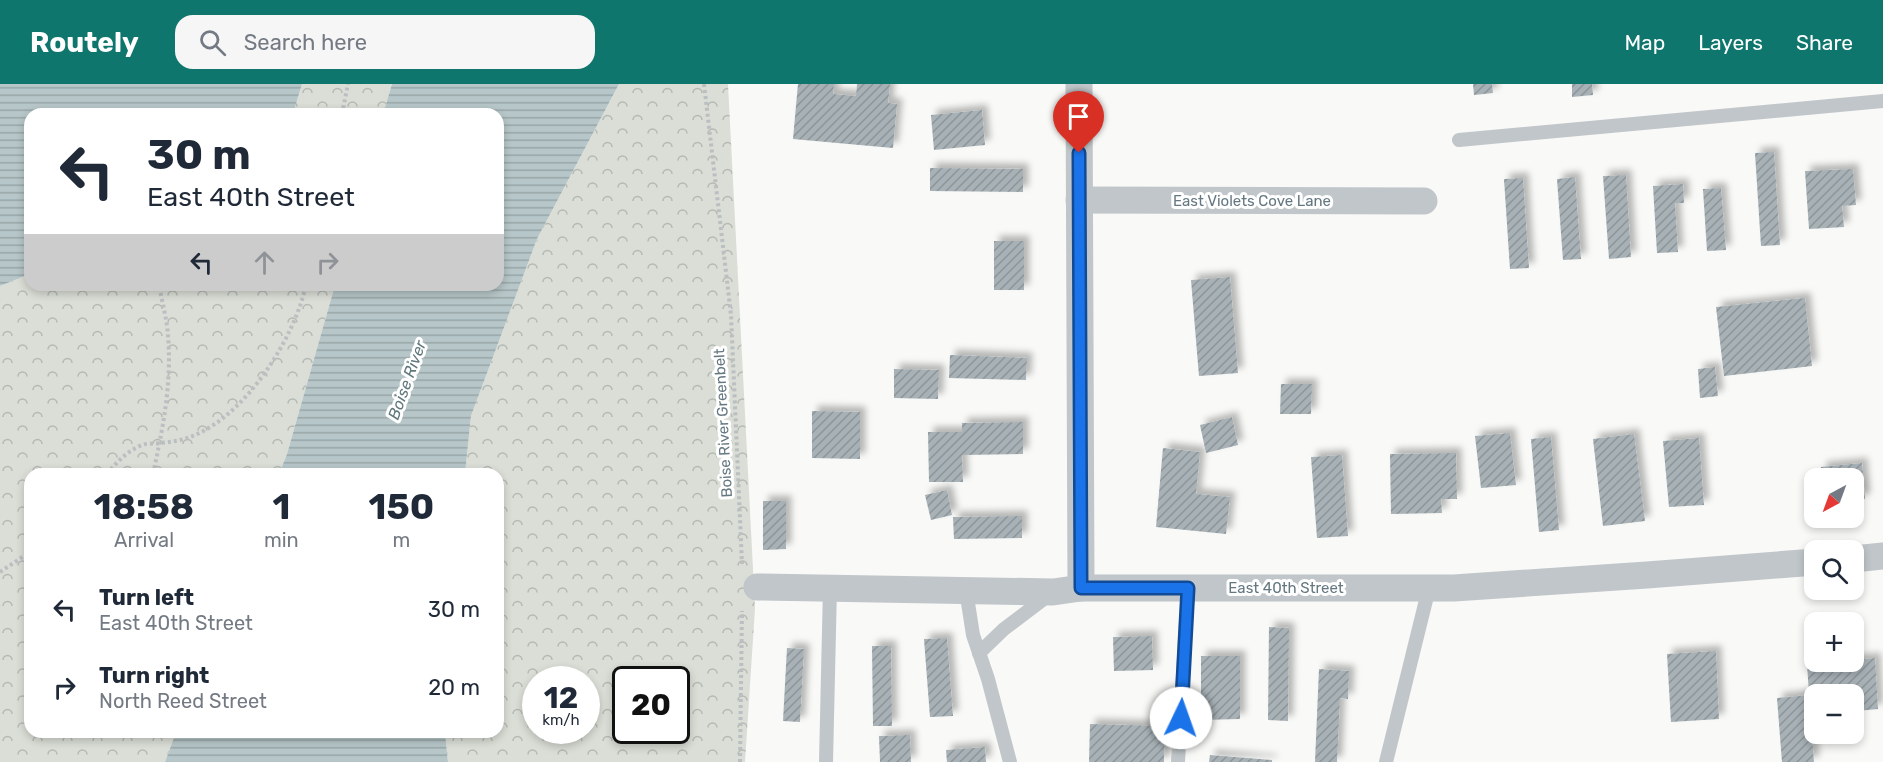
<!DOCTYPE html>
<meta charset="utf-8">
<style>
body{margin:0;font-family:Rubik,sans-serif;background:#f6f6f7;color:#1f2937;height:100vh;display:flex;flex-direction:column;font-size:22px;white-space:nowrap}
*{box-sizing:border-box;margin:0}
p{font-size:20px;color:#747a83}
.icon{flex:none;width:33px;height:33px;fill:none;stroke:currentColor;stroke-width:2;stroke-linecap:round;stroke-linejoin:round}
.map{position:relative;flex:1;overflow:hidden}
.side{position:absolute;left:24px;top:384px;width:480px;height:270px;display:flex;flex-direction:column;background:#fff;border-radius:18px;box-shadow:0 3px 9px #0003}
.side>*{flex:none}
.top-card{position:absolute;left:24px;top:24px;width:480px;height:183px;border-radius:18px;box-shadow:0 3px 9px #0003;background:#fff;color:#1f2937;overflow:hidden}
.needle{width:39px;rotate:221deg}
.controls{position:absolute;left:1804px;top:384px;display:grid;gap:12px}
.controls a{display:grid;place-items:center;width:60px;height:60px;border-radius:12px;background:#fff;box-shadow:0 3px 9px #0003;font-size:30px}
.speed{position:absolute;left:522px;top:582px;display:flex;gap:12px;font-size:30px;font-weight:700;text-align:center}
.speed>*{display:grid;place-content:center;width:78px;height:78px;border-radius:50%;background:#fff;box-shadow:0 3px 9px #0003;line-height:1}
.speed small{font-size:15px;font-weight:400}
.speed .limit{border:3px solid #111;border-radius:9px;background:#fff;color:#111}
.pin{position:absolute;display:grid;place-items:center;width:51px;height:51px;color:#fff;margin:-62px -26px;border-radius:50% 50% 50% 0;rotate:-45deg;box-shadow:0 0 6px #0007}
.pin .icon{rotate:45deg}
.me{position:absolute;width:66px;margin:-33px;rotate:3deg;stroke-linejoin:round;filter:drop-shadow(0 0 4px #0008)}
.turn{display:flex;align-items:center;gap:21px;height:126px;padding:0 24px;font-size:27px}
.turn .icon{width:78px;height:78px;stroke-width:2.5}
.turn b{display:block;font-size:42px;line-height:51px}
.lanes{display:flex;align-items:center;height:57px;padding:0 24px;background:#0003;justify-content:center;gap:30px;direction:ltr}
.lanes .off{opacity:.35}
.eta{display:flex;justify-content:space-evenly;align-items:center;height:102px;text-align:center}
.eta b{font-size:36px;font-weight:700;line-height:42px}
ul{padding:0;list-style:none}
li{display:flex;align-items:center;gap:18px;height:78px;padding:0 24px}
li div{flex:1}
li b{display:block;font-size:22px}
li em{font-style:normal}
header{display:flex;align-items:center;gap:36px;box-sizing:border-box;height:84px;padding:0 30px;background:#0f766e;color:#fff}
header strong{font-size:28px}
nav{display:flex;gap:33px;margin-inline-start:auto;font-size:21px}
.search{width:420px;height:54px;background:#f6f6f7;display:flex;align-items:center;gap:15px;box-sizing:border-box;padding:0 21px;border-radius:18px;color:#747a83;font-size:22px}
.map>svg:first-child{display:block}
.forest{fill:url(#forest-crowns);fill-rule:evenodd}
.water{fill:url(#water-rules)}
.building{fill:url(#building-hatch);filter:url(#shadow)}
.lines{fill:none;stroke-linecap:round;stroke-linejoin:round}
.path{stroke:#bbbfc1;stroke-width:4;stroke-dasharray:3 3;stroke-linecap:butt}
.lane{stroke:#c0c6c9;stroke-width:14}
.street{stroke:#c0c6c9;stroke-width:27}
.route-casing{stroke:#114b97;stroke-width:15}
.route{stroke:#1a73e8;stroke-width:10}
.labels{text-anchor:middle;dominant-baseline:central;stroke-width:6;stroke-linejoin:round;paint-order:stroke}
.street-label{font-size:15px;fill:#657881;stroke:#fff}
.water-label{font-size:16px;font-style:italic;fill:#60777b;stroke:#fff}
</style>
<header>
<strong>Routely</strong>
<div class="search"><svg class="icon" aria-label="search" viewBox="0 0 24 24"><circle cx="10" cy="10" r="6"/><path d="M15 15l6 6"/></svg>Search here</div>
<nav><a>Map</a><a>Layers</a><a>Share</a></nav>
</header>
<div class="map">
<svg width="1883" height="678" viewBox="0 0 1883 678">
<defs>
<pattern id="forest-crowns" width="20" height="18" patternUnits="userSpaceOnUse" patternTransform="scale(1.5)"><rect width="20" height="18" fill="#daded6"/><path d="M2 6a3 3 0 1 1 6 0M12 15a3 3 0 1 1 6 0" fill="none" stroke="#b4b9b3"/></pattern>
<pattern id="water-rules" width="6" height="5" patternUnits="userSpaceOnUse" patternTransform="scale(1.5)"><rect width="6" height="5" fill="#b7c6c8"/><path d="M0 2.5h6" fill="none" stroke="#98a6a8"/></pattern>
<pattern id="building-hatch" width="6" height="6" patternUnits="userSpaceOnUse" patternTransform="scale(1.5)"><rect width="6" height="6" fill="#a7b1b6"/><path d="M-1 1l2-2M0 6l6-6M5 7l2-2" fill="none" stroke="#8c9599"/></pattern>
<filter id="shadow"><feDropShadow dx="5.5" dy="-5.5" stdDeviation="3" flood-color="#0004"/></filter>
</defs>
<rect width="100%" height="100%" fill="#f9f9f7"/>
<g class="forest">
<path d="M 302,0 L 392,0 L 383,30 L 293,30 Z"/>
<path d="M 619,0 L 728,0 L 755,524 L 745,678 L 448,678 L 445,648 L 498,648 L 498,390 L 465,390 L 471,332 L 537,155 ZM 536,596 L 586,596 L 586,646 L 536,646 ZM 626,596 L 676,596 L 676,646 L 626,646 Z"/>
<path d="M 30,190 L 30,201 L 335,201 L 287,370 L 279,390 L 30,390 L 30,648 L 176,648 L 165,678 L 0,678 L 0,202 Z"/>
</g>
<g class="water">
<path d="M 0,0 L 302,0 L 293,30 L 30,30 L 30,190 L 0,202 Z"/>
<path d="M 392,0 L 619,0 L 537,155 L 471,332 L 465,390 L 279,390 L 287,370 L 335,201 L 498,201 L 498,30 L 383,30 Z"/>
<path d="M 176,648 L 445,648 L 448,678 L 165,678 Z"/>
</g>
<g class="building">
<path d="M 798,0 L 834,0 L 833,10 L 856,12 L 857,0 L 890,0 L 888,19 L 897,20 L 893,64 L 793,55 Z"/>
<path d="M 1473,0 L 1492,0 L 1493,9 L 1474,11 Z"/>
<path d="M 1572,0 L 1592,0 L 1593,11 L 1572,13 Z"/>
<path d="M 982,26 L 985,61 L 934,66 L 931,31 Z"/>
<path d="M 1774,68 L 1780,161 L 1761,162 L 1755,69 Z"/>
<path d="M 930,84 L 1023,85 L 1023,108 L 930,107 Z"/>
<path d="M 1853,85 L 1856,121 L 1842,122 L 1844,143 L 1809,145 L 1805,87 Z"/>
<path d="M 1626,91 L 1631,173 L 1609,175 L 1603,92 Z"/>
<path d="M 1575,93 L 1581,175 L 1563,176 L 1557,95 Z"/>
<path d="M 1523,94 L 1529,184 L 1510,185 L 1504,95 Z"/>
<path d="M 1683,100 L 1684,119 L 1675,119 L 1678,168 L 1657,169 L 1653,102 Z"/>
<path d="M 1721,104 L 1726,166 L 1707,167 L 1703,105 Z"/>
<rect x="994" y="157" width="30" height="49"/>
<path d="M 1230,193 L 1238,289 L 1199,292 L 1191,196 Z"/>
<path d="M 1805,214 L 1812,282 L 1724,292 L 1716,223 Z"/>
<path d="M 950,271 L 1027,274 L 1026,296 L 949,294 Z"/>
<path d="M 1715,283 L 1718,312 L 1700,314 L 1698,285 Z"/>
<path d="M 894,285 L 939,286 L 938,315 L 894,314 Z"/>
<path d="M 1281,300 L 1312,300 L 1311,330 L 1280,330 Z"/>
<path d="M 812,327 L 860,328 L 860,375 L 812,374 Z"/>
<path d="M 1232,333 L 1238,361 L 1206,369 L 1200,341 Z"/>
<path d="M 1023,338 L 1023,370 L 962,371 L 963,398 L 929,398 L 928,348 L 962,348 L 962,339 Z"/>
<path d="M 1510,349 L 1516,401 L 1481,404 L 1475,352 Z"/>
<path d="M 1634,350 L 1645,437 L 1603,442 L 1593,355 Z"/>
<path d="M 1551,353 L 1559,446 L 1539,448 L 1531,355 Z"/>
<path d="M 1699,354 L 1704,421 L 1669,423 L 1663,357 Z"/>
<path d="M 1163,364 L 1200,368 L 1196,410 L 1230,413 L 1226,450 L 1156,443 Z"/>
<path d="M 1456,369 L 1457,415 L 1441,415 L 1442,429 L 1391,430 L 1390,370 Z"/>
<path d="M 1342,371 L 1348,452 L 1317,454 L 1311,373 Z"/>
<path d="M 1862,379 L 1865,415 L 1854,416 L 1854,394 L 1822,394 L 1821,383 Z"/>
<path d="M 947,406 L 952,431 L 931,436 L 925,411 Z"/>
<path d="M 763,417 L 786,417 L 786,465 L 763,466 Z"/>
<path d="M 1022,432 L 1022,454 L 954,455 L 953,433 Z"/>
<path d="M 1269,543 L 1289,544 L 1288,637 L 1268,636 Z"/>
<path d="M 1152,552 L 1153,586 L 1114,587 L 1113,553 Z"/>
<path d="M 947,554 L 953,632 L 930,633 L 924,555 Z"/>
<path d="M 872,562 L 891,562 L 892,642 L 873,642 Z"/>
<path d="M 787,564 L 804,565 L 800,638 L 783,637 Z"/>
<path d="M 1716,567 L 1719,635 L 1671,638 L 1667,570 Z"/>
<path d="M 1201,572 L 1240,572 L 1240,635 L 1201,636 Z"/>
<path d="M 1875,574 L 1878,625 L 1856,627 L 1854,610 L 1815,610 L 1815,614 L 1809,615 L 1814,678 L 1782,678 L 1777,614 L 1809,611 L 1807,579 L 1854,578 L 1854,576 Z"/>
<path d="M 1319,585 L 1349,587 L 1348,615 L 1340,614 L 1337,678 L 1315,678 Z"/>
<path d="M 1090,640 L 1165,642 L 1164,678 L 1089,678 Z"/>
<path d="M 910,651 L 911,678 L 880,678 L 879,652 Z"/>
<path d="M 985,663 L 986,678 L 947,678 L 946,666 Z"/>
<path d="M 1210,671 L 1272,676 L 1272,678 L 1209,678 Z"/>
</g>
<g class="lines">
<g class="path">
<path d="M 704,0 L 731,231 L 742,480"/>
<path d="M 342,30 L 348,0"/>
<path d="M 107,390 C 117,378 127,367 142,361 C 147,359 154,360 160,359 C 172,358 184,356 195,351 C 247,329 294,255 306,201"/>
<path d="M 153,390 C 163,344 172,299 168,252 C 167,235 162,218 159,201"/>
<path d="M 0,488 L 30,468"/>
<path d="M 740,678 L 742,527"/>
</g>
<g class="lane">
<path d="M 1459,56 L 1883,17"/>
<path d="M 966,506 L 973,551 L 988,595 L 1010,678"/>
<path d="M 979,569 L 1004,545 L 1049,511"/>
<path d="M 826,678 L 830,503"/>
<path d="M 1178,678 L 1188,504"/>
<path d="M 1386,678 L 1429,504"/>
</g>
<g class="street">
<path d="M 1079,0 L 1081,504"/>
<path d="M 1079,116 L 1424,117"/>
<path d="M 1854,475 L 1883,472"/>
<path d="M 757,503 L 1053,508 L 1081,504 L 1454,504 L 1647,491 L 1815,478"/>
</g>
</g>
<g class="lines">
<g class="route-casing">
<path id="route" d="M 1079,69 L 1081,504 L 1188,504 L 1181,634"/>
</g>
<use href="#route" class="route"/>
</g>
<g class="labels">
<g class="street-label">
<text x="1252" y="117">East Violets Cove Lane</text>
<text transform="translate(723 339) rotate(-93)">Boise River Greenbelt</text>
<text x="1286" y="504">East 40th Street</text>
</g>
<g class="water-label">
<text transform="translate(407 296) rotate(-70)">Boise River</text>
</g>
</g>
</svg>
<div class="controls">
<a><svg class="needle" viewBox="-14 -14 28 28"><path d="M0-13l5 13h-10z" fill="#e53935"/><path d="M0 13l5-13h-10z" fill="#747a83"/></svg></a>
<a><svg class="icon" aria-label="search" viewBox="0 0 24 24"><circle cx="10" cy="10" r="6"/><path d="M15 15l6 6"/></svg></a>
<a>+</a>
<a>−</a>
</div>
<div class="speed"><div>12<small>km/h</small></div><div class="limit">20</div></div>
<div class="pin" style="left:1079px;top:69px;background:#d93025"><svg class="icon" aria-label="arrive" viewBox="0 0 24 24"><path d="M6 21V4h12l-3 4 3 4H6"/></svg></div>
<svg class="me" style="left:1181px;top:634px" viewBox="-20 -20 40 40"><circle r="19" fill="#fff"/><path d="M0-13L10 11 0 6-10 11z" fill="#1a73e8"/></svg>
<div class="top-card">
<div class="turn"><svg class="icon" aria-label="left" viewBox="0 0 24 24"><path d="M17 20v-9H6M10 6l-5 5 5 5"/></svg><div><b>30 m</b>East 40th Street</div></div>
<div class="lanes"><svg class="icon" aria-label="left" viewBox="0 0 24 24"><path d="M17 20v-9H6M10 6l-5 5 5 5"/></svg><svg class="icon off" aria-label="ahead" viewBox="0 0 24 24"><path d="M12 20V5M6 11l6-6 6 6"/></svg><svg class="icon off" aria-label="right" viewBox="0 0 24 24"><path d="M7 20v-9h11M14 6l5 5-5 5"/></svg></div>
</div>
<section class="side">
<div class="eta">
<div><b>18:58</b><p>Arrival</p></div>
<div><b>1</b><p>min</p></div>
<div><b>150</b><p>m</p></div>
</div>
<ul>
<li><svg class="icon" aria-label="left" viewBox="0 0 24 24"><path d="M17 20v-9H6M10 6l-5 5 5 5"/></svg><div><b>Turn left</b><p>East 40th Street</p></div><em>30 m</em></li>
<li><svg class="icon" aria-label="right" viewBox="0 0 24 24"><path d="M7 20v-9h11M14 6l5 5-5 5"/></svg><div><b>Turn right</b><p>North Reed Street</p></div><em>20 m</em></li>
</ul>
</section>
</div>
